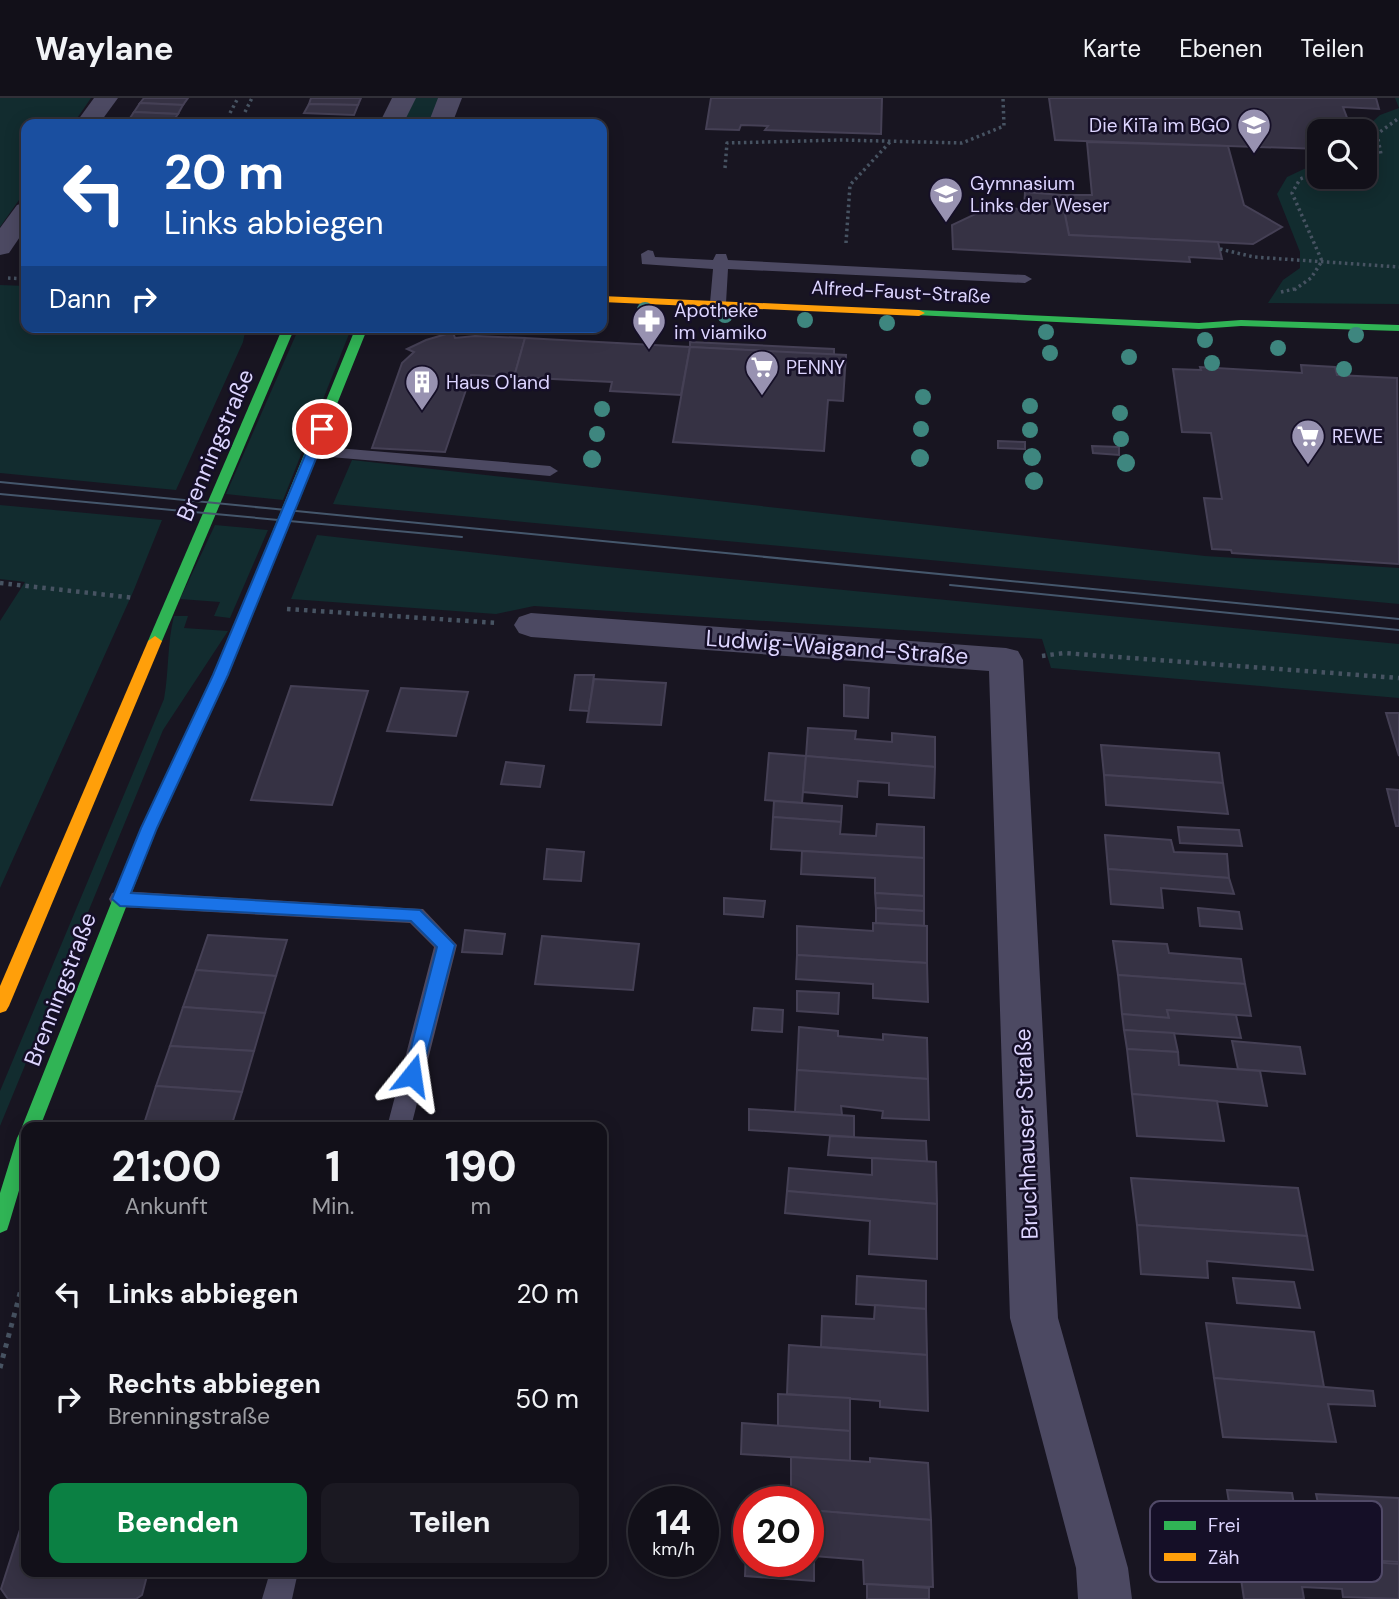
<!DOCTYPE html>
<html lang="de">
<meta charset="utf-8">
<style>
body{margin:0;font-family:"DM Sans",sans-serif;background:#1b1922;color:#f1f3f6;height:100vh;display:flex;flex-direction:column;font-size:26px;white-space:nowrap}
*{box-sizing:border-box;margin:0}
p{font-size:23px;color:#9c9da2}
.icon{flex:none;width:38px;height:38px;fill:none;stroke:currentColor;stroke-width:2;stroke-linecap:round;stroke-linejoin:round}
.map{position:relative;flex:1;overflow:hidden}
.panel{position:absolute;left:21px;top:1024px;width:586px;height:455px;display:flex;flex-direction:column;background:#121019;border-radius:14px;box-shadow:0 4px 18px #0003,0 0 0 2px #313038}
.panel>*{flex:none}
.top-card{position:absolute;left:21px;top:21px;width:586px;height:214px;border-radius:14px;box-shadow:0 4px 18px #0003,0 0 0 2px #313038;background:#1a4fa0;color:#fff;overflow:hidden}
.tools{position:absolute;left:1307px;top:21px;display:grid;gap:14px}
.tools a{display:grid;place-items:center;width:70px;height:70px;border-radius:14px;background:#121019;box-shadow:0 4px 18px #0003,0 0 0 2px #313038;font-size:35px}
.speed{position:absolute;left:628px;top:1388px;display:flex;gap:14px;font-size:35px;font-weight:700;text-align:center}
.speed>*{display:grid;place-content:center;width:91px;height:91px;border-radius:50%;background:#121019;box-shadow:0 4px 18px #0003,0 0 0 2px #313038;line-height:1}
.speed small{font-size:18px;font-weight:400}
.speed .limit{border:10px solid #d22;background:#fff;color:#111}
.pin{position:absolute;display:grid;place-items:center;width:60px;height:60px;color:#fff;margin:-30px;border:4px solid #fff;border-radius:50%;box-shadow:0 2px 7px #0007}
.me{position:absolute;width:77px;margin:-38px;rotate:15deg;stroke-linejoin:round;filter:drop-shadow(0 0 5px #0008)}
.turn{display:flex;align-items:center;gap:24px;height:147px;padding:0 28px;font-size:32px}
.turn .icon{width:91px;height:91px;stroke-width:2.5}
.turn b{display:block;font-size:49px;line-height:60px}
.then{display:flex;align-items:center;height:66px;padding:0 28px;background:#0003;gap:14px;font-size:26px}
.eta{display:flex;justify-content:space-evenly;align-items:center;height:119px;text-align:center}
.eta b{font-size:42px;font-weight:800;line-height:49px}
.action{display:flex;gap:14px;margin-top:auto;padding:14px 28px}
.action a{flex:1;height:80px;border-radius:14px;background:#0b8043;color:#fff;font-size:28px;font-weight:800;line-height:80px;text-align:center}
.action a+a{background:#1b1922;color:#f1f3f6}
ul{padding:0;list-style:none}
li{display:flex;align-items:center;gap:21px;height:105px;padding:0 28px}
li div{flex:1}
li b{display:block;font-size:26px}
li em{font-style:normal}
header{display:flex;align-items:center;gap:42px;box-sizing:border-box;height:98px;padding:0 35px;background:#121019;border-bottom:2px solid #313038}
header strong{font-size:33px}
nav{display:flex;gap:38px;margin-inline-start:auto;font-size:24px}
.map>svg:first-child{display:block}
.green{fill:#122c2f}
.building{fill:#363244;stroke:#454055;stroke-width:2}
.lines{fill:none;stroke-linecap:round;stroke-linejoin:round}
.path-far2{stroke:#475362;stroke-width:3.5;stroke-dasharray:2.5 3.5;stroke-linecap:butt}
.path-far1{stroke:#475362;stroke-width:4.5;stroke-dasharray:3.5 5;stroke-linecap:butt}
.path{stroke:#475362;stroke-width:5;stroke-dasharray:4.5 6;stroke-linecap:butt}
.lane{fill:#4c4962;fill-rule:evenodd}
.street{fill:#4c4962;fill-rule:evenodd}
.fast{fill:#30b455;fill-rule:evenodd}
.slow{fill:#ff9f0a;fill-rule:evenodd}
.tram{stroke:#45576c;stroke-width:2}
.tree{fill:#3e867f}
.route{fill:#1a73e8;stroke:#114b97;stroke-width:2}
.labels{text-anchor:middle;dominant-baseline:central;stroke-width:5;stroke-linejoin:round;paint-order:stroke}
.far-poi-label{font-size:19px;fill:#ddd5ff;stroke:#150f27;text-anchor:start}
.far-street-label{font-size:19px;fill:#ddd5ff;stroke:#150f27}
.street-label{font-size:23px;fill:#ddd5ff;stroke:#150f27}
.key{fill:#150f27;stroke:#514a68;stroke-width:2}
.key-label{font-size:19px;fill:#ddd5ff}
</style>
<header>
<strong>Waylane</strong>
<nav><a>Karte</a><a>Ebenen</a><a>Teilen</a></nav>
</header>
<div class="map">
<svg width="1399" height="1501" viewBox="0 0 1399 1501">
<rect width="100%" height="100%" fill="#181521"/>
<g class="green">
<path d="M 0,0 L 91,0 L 73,26 L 26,26 L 26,92 L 0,129 Z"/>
<path d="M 411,0 L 444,0 L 433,26 L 399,26 Z"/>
<path d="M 1395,0 L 1399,0 L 1399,206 L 1268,205 L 1283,182 L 1300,170 L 1300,154 L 1277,96 L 1287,79 L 1319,64 L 1320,79 L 1365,79 L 1364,31 L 1380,17 L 1399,10 Z"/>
<path d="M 0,187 L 26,188 L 26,229 L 246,229 L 243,244 L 176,392 L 0,375 Z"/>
<path d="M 298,232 L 349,236 L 283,402 L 226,396 Z"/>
<path d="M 352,362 L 1205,458 L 1399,470 L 1399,506 L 333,406 Z"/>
<path d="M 0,407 L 162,422 L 133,494 L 0,790 L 0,523 L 25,484 L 0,481 Z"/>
<path d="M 215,427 L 268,432 L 230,520 L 214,518 L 220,504 L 180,501 Z"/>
<path d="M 317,437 L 587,467 L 1399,546 L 1399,600 L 1051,570 L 1042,541 L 534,508 L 496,516 L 291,501 Z"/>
<path d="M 174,518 L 188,518 L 184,530 L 228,533 L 163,632 L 0,1028 L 0,993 L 164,601 C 169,573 167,546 174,518 Z"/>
</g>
<g class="building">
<path d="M 144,0 L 188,0 L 183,7 L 140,5 Z"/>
<path d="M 311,0 L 361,0 L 358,7 L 309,6 Z"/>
<path d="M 711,0 L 882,0 L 881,36 L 765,32 L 768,28 L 741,27 L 739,32 L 706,31 Z"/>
<path d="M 1049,0 L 1376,0 L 1379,11 L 1343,9 L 1352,33 L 1320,33 L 1320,51 L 1228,48 L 1055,42 Z"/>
<path d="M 140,5 L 183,7 L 178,16 L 134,14 Z"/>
<path d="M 309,6 L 358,7 L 354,17 L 304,15 Z"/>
<path d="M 134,14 L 178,16 L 172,25 L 128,23 Z"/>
<path d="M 128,23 L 172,25 L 126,26 Z"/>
<path d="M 1087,44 L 1228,48 L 1244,107 L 1282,129 L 1253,146 L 1069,137 L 1061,97 L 1092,97 Z"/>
<path d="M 1025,94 L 1061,97 L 1069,137 L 1218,144 L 1222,161 L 1189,159 L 1190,164 L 953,151 L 952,127 L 988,110 L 1024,111 Z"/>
<path d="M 453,234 L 455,240 L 475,238 L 525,240 L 514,279 L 471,277 L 445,354 L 372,350 L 402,265 L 414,254 L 407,251 L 426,242 Z"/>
<path d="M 525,240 L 690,249 L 681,297 L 610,293 L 612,284 L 514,279 Z"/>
<path d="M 690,244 L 834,251 L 834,257 L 690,249 Z"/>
<path d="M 690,249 L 846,257 L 843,303 L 828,302 L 824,353 L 673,344 Z"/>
<path d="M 1301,267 L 1335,269 L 1337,277 L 1397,280 L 1399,466 L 1232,455 L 1231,452 L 1212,451 L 1204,400 L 1222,401 L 1211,335 L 1182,334 L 1173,271 L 1201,272 L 1200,269 L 1302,275 Z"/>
<path d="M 998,343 L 1025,344 L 1025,351 L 998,350 Z"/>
<path d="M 1092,348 L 1119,349 L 1119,357 L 1093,355 Z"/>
<path d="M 575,577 L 594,577 L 589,613 L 570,612 Z"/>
<path d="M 594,581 L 666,585 L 661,627 L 587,624 Z"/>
<path d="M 844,587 L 869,590 L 868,620 L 844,618 Z"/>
<path d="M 291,588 L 368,593 L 332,707 L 251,702 Z"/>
<path d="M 401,590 L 468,594 L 456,638 L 387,633 Z"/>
<path d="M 1386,615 L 1399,615 L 1399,658 Z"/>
<path d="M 808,630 L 856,633 L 855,641 L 892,644 L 892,635 L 935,639 L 935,669 L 806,658 Z"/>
<path d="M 1101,647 L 1219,655 L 1223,685 L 1104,677 Z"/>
<path d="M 769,655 L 806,658 L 802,705 L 765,702 Z"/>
<path d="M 806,658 L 935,669 L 934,700 L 889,697 L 889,685 L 858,683 L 857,699 L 803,694 Z"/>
<path d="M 506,664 L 544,668 L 540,689 L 501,686 Z"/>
<path d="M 1104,677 L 1223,685 L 1228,716 L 1106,707 Z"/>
<path d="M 1387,691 L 1399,692 L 1399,728 L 1396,728 Z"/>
<path d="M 774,703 L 842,708 L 841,724 L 773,719 Z"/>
<path d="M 773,719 L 841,724 L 840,736 L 876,738 L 877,726 L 924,729 L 924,760 L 771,751 Z"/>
<path d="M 1178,729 L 1239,732 L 1242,748 L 1180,745 Z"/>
<path d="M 1105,737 L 1171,742 L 1174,754 L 1227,756 L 1229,780 L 1108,771 Z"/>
<path d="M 547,751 L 584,754 L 581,783 L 544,781 Z"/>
<path d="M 802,753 L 924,760 L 924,798 L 875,795 L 875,780 L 801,776 Z"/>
<path d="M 1108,771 L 1229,780 L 1234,796 L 1161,790 L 1163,810 L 1111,806 Z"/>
<path d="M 875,795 L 924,798 L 924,813 L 876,810 Z"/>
<path d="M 724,800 L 765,803 L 763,819 L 724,816 Z"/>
<path d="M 876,810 L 924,813 L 924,828 L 876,825 Z"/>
<path d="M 1198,810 L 1239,814 L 1242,831 L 1200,828 Z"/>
<path d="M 873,825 L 927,828 L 927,865 L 797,857 L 797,828 L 873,833 Z"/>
<path d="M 465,832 L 505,836 L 502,856 L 462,854 Z"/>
<path d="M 208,837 L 287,842 L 276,878 L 196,872 Z"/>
<path d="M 542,838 L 639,846 L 633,892 L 535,886 Z"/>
<path d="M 1113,843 L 1167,846 L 1169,855 L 1241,861 L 1245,886 L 1118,877 Z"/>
<path d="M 797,857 L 927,865 L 928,904 L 873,900 L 873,886 L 796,881 Z"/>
<path d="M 196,872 L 276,878 L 265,915 L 183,909 Z"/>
<path d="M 1118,877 L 1245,886 L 1251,918 L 1167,912 L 1169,920 L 1122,916 Z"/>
<path d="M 797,893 L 839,895 L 838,916 L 797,913 Z"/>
<path d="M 183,909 L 265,915 L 254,953 L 170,948 Z"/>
<path d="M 754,910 L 783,912 L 782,934 L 752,932 Z"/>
<path d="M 1167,912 L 1236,917 L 1241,940 L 1124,932 L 1122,916 L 1169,920 Z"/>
<path d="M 799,929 L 838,933 L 838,938 L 883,942 L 883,936 L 927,940 L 928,981 L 797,972 Z"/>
<path d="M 1124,932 L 1174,935 L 1178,954 L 1127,951 Z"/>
<path d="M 1232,943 L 1300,949 L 1305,976 L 1238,971 Z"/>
<path d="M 170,948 L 254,953 L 242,994 L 156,988 Z"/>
<path d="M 1127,951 L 1178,954 L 1179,967 L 1260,973 L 1267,1008 L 1132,996 Z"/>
<path d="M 797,972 L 928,981 L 929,1022 L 882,1020 L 883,1013 L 841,1008 L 842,1017 L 795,1014 Z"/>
<path d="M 156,988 L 242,994 L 231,1029 L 143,1029 Z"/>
<path d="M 1132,996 L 1217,1003 L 1224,1043 L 1137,1038 Z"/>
<path d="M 749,1011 L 854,1018 L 854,1039 L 749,1032 Z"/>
<path d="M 830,1038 L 926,1043 L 927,1064 L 828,1057 Z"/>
<path d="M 872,1060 L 936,1064 L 937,1106 L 787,1093 L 789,1070 L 872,1077 Z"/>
<path d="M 1131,1080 L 1298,1090 L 1307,1138 L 1137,1127 Z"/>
<path d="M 787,1093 L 937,1106 L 937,1161 L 869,1156 L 870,1123 L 785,1115 Z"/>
<path d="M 1137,1127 L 1307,1138 L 1313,1172 L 1207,1163 L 1208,1180 L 1141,1176 Z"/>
<path d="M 857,1178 L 926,1183 L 926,1211 L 856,1206 Z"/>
<path d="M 1233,1180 L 1294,1184 L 1300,1210 L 1237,1205 Z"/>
<path d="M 875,1207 L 926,1211 L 927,1257 L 821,1249 L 822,1218 L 874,1221 Z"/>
<path d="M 1206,1225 L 1314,1234 L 1324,1289 L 1214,1280 Z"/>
<path d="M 789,1247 L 927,1257 L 928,1313 L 880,1309 L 880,1303 L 787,1296 Z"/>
<path d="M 1214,1280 L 1373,1293 L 1375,1308 L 1328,1306 L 1336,1344 L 1223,1339 Z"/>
<path d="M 778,1296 L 850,1300 L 850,1333 L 778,1328 Z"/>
<path d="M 742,1325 L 850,1333 L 850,1363 L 741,1356 Z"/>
<path d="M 791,1359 L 870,1364 L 870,1360 L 928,1365 L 931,1422 L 808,1412 L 808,1404 L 791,1404 Z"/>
<path d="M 1227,1392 L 1292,1395 L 1295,1412 L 1320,1414 L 1316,1396 L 1399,1400 L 1399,1464 L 1237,1454 Z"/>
<path d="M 748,1406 L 749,1463 L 808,1463 L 808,1412 L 931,1422 L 933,1489 L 864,1486 L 863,1462 L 814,1458 L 814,1483 L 745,1478 Z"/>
<path d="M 26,1413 L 26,1474 L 148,1474 L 142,1497 L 136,1501 L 8,1501 L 1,1491 Z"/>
<path d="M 1237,1454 L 1399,1466 L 1399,1501 L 1343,1499 L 1342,1491 L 1302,1489 L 1304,1501 L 1244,1501 Z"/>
<path d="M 867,1486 L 929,1490 L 929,1501 L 867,1501 Z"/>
</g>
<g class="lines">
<g class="path-far2">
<path d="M 245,14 L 252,0"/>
<path d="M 230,15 L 238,0"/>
<path d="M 1365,63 L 1381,56 L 1377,36 L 1399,20"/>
<path d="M 725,70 L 727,45 L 841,42 L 962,45 L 1004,28 L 1003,0"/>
<path d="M 846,145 L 850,87 L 890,44"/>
<path d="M 1220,151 L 1254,159 L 1399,169"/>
<path d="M 8,180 L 26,181"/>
<path d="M 1294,192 L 1311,180 L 1322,163 L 1292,95 L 1300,81 L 1320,73"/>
<path d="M 1281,194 L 1294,191"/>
</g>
<g class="path-far1">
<path d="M 0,485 L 135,500"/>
<path d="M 287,511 L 498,525"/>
<path d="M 1042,558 L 1064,555 L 1399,580"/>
</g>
<path class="path" d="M 0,1270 L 26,1173"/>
<g class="lane">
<path d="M 648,152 L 653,153 L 655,159 L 713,162 L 716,156 L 726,156 L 728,162 L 1025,177 L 1032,181 L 1025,185 L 728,171 L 726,205 L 718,210 L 710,205 L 713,171 L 642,166 L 641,156 Z"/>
<path d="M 313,348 L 550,368 L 558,373 L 550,378 L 307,357 L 305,353 Z"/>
<path d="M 120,793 L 423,811 L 457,847 L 411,1029 L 387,1029 L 434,849 L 410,825 L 120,809 L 112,807 L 109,801 L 112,795 Z"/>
<path d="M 270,1474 L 298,1474 L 292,1501 L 262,1501 Z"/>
</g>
<g class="street">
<path d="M 94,0 L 118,0 L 99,26 L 75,26 Z"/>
<path d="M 392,0 L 416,0 L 403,26 L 379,26 Z"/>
<path d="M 438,0 L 462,0 L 452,26 L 428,26 Z"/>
<path d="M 26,104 L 26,130 L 9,155 L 0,157 L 0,130 L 17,107 Z"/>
<path d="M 531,515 L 1006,550 L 1018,553 L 1023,562 L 1058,1220 L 1128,1470 L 1132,1501 L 1078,1501 L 1076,1470 L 1010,1220 L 989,573 L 531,539 L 519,535 L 514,527 L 519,519 Z"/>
</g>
<g class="fast">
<path d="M 919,212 L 1199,225 L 1241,222 L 1399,227 L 1399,233 L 1241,228 L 1199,231 L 915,217 L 915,213 Z"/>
<path d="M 283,229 L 295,229 L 162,543 L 160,546 L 150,546 L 148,543 Z"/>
<path d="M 356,229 L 368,229 L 228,577 L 157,730 L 40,1029 L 26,1029 L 26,1069 L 9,1126 L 7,1132 L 0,1135 L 0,1095 L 17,1040 L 20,1034 L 24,1033 L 22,1029 L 141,730 L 214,577 Z"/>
</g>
<g class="slow">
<path d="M 602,198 L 919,212 L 925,215 L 919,218 L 602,204 Z"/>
<path d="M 155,538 L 162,543 L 9,908 L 6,913 L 0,915 L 0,888 L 148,543 Z"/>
</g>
<g class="tram">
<path d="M 0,384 L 1399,521"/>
<path d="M 0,396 L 462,439"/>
<path d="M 950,487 L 1399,532"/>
</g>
</g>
<g class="tree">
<circle cx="645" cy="212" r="8"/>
<circle cx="725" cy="217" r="8"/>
<circle cx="805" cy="222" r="8"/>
<circle cx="887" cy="225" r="8"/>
<circle cx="1046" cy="234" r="8"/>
<circle cx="1356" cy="237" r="8"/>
<circle cx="1205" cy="242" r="8"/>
<circle cx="1278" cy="250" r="8"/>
<circle cx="1050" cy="255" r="8"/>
<circle cx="1129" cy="259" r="8"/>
<circle cx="1212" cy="265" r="8"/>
<circle cx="1344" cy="271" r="8"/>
<circle cx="923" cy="299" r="8"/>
<circle cx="1030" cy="308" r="8"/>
<circle cx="602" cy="311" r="8"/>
<circle cx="1120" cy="315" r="8"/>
<circle cx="921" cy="331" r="8"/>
<circle cx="1030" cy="332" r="8"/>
<circle cx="597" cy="336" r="8"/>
<circle cx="1121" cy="341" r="8"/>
<circle cx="1032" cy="359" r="9"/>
<circle cx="920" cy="360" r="9"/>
<circle cx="592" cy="361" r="9"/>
<circle cx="1126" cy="365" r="9"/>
<circle cx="1034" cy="383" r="9"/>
</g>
<path class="route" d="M 322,327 L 328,331 L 228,577 L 157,730 L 131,795 L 420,812 L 455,847 L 421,977 L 419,982 L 412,984 L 406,982 L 404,977 L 437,849 L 411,823 L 120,808 L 112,801 L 141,730 L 213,577 L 316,331 Z"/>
<defs>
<g id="school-pin" transform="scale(1.75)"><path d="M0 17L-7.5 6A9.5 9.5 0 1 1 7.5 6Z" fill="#9892b1" stroke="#150f27"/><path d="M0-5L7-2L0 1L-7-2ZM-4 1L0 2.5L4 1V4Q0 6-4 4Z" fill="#fff"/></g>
<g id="pharmacy-pin" transform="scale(1.75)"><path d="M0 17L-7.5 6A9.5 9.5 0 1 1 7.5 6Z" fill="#9892b1" stroke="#150f27"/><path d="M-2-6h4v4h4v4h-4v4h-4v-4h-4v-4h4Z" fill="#fff"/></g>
<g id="supermarket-pin" transform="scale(1.75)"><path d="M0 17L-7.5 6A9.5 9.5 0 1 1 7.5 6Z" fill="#9892b1" stroke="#150f27"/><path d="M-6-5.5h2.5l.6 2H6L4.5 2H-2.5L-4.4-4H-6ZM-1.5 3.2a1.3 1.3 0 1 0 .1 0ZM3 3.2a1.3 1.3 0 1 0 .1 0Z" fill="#fff"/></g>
<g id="building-pin" transform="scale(1.75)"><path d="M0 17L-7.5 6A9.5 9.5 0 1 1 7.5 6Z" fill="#9892b1" stroke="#150f27"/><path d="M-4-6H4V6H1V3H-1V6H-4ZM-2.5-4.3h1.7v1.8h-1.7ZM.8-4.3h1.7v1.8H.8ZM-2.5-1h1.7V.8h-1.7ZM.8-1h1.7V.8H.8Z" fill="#fff"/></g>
</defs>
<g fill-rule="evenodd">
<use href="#school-pin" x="1254" y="27"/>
<use href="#school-pin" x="946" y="96"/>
<use href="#pharmacy-pin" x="649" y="223"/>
<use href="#supermarket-pin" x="762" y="269"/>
<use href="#building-pin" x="422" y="284"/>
<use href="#supermarket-pin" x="1308" y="338"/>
</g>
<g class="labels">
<g class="far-poi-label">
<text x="1230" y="27" text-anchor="end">Die KiTa im BGO</text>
<text x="970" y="85">Gymnasium<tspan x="970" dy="22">Links der Weser</tspan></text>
<text x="674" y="212">Apotheke<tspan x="674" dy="22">im viamiko</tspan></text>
<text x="786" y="269">PENNY</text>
<text x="446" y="284">Haus O'land</text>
<text x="1332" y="338">REWE</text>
</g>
<g class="far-street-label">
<text transform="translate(901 194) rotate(3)">Alfred-Faust-Straße</text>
</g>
<g class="street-label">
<text transform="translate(215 347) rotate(-67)">Brenningstraße</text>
<text transform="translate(837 549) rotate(4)">Ludwig-Waigand-Straße</text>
<text transform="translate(60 891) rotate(-69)">Brenningstraße</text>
<text transform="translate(1026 1036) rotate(-92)">Bruchhauser Straße</text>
</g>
</g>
<rect x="1150" y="1403" width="232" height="81" rx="10" class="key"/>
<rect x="1164" y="1423" width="32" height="9" fill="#30b455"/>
<rect x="1164" y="1455" width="32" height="8" fill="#ff9f0a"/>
<g class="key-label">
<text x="1208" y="1434">Frei</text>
<text x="1208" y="1466">Zäh</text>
</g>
</svg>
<div class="tools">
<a><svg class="icon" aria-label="search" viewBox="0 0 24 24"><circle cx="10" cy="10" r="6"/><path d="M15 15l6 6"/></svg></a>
</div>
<div class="speed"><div>14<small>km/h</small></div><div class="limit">20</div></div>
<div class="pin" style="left:322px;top:331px;background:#d93025"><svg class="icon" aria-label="arrive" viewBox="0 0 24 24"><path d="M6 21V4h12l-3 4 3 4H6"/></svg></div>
<svg class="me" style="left:412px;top:977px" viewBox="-20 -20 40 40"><path d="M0-17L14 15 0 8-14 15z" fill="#1a73e8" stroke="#fff" stroke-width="4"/></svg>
<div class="top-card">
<div class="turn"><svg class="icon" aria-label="left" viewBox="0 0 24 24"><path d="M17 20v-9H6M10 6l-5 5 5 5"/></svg><div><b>20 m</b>Links abbiegen</div></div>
<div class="then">Dann<svg class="icon" aria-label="right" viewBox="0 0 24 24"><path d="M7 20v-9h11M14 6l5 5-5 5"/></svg></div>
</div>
<section class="panel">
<div class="eta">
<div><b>21:00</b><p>Ankunft</p></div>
<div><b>1</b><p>Min.</p></div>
<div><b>190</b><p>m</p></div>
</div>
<ul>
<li><svg class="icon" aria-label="left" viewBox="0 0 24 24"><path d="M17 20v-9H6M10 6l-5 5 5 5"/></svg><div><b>Links abbiegen</b></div><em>20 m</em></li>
<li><svg class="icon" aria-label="right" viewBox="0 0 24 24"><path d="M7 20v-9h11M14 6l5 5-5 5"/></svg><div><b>Rechts abbiegen</b><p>Brenningstraße</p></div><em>50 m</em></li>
</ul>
<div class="action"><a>Beenden</a><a>Teilen</a></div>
</section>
</div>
